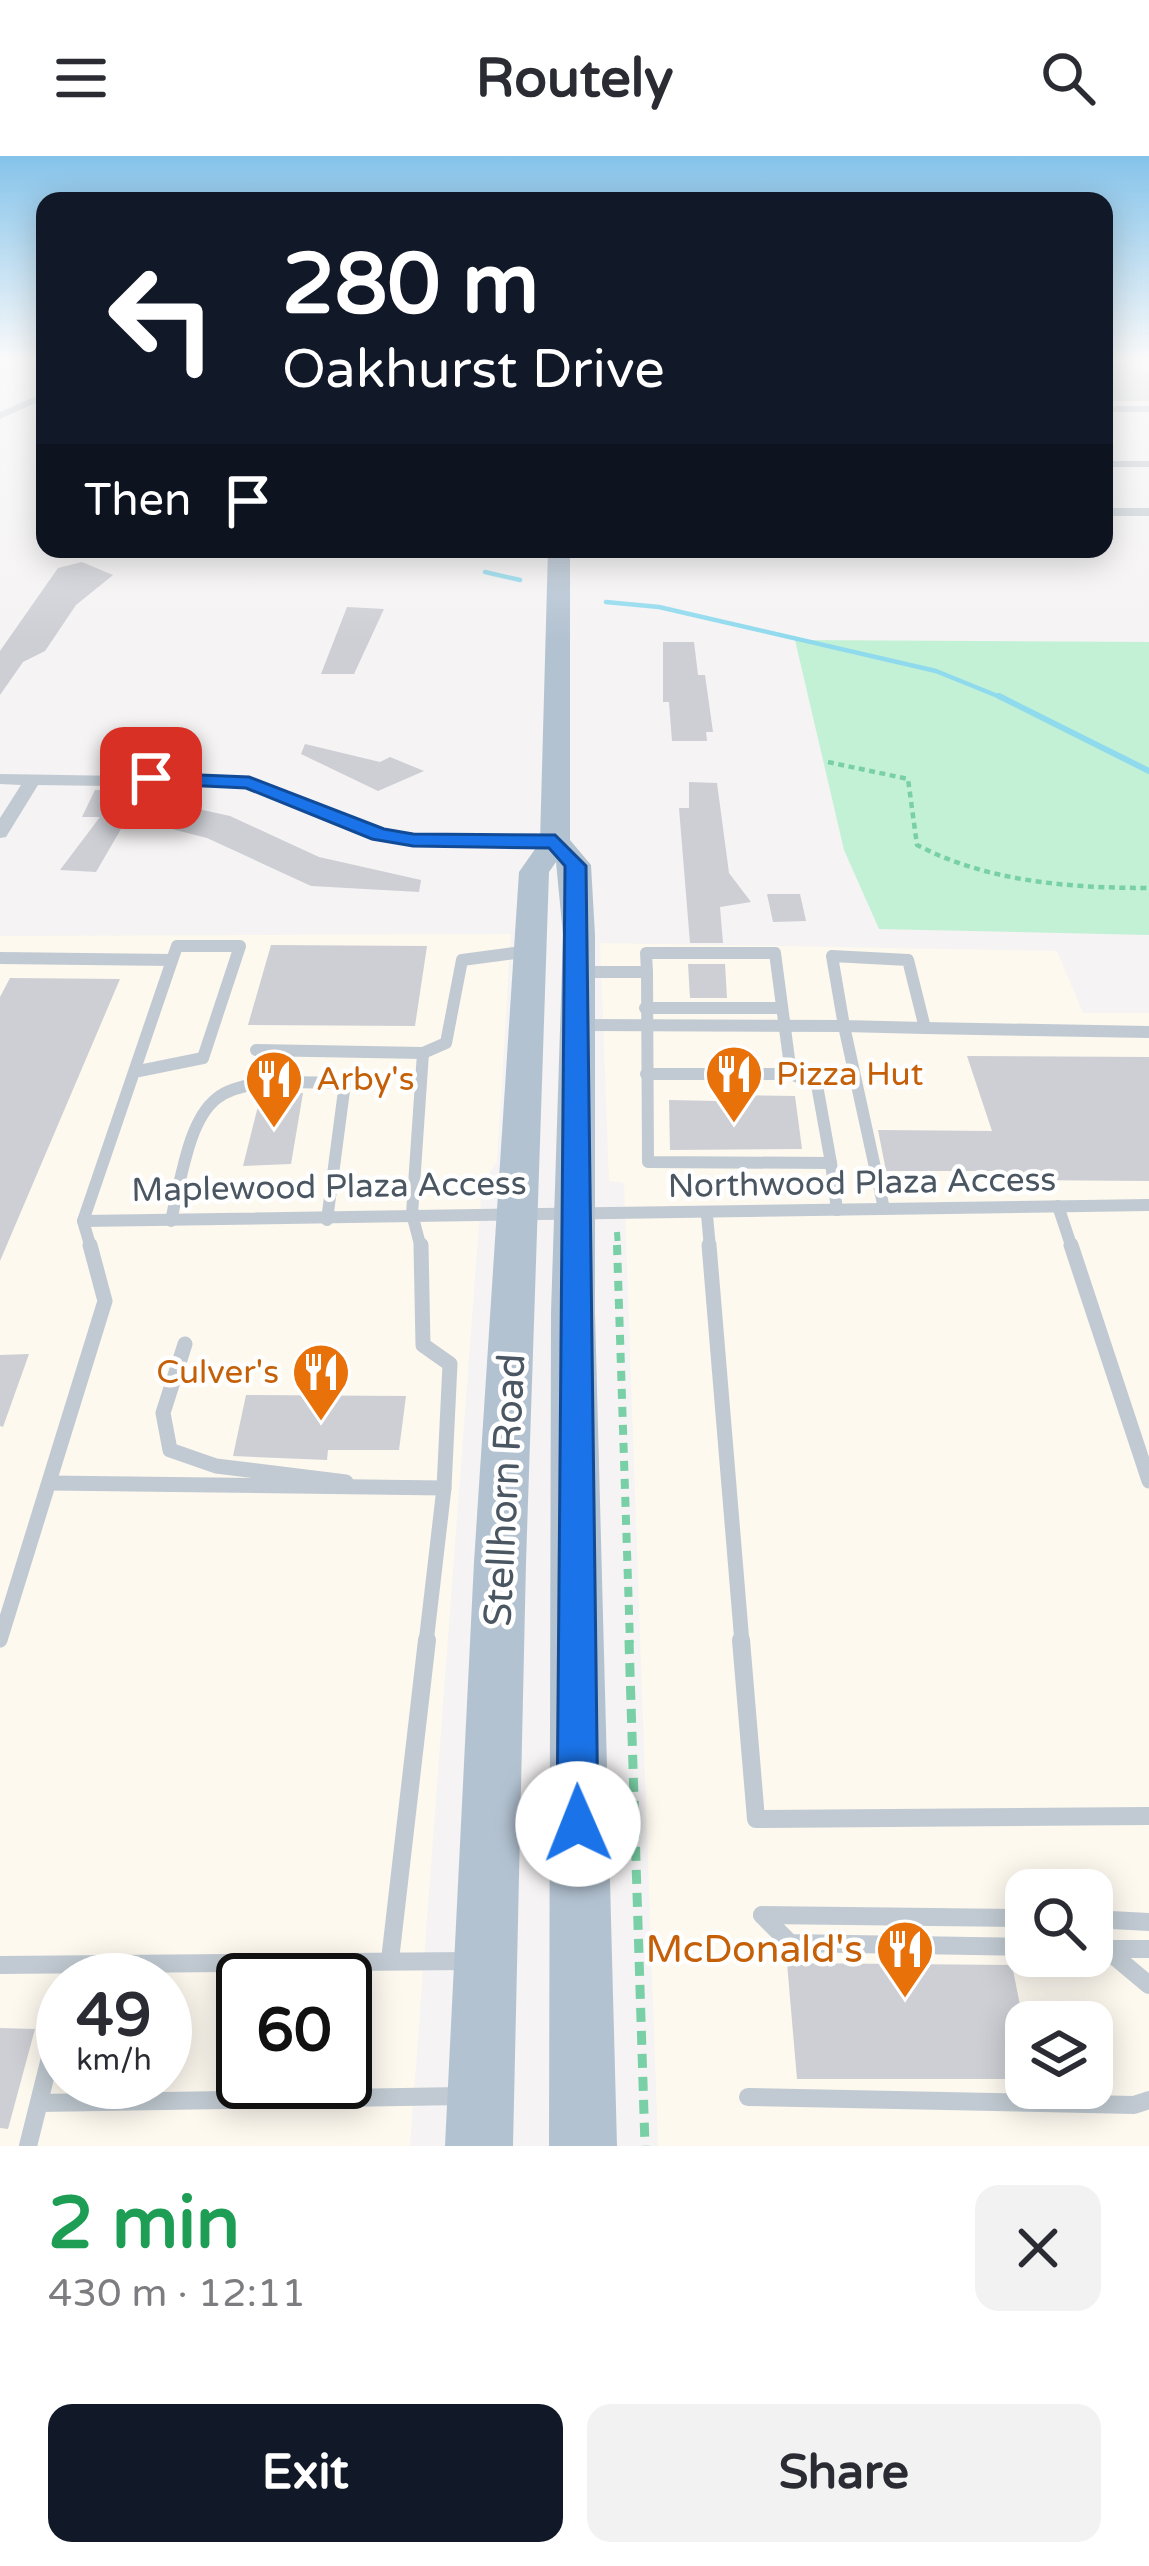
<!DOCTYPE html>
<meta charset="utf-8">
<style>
body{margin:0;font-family:"Varela Round",sans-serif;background:#f2f2f3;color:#2b2b33;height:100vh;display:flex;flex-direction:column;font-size:45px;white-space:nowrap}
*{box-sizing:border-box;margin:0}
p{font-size:39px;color:#7c7c81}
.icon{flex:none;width:66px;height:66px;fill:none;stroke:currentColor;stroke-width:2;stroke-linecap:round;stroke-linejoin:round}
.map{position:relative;height:1990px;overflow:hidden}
.details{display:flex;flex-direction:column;background:#fff;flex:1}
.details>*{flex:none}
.top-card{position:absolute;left:36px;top:36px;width:1077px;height:366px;border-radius:24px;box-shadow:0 6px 30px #0003;background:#111827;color:#fff;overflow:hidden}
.tools{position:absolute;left:1005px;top:1713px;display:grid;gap:24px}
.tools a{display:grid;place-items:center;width:108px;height:108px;border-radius:24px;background:#fff;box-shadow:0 6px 30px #0003;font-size:60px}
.speed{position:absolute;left:36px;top:1797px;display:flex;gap:24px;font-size:60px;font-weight:700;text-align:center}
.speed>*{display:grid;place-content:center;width:156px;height:156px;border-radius:50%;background:#fff;box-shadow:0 6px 30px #0003;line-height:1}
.speed small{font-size:30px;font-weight:400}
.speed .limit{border:6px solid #111;border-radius:18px;background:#fff;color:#111}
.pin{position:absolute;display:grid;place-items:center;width:102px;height:102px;color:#fff;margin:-51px;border-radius:24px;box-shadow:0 6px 18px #0006}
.me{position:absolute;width:132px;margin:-66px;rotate:359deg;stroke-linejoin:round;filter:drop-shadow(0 0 9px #0008)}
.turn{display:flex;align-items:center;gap:42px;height:252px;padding:0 48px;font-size:54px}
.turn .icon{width:156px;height:156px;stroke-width:2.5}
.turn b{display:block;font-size:84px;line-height:102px}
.then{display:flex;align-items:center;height:114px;padding:0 48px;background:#0003;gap:24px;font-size:45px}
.round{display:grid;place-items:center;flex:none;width:126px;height:126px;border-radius:24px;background:#f2f2f3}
.headline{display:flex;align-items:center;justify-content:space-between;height:204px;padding:0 48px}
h1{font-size:72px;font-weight:800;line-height:90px;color:#1e9e55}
.cta{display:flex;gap:24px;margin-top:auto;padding:24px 48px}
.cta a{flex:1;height:138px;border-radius:24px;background:#111827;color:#fff;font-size:48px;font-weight:800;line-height:138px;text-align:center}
.cta a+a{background:#f2f2f3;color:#2b2b33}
header{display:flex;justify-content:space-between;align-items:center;height:156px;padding:0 48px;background:#fff;font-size:54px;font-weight:800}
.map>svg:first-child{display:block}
.commercial{fill:#fdf9ef;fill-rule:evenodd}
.green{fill:#c3f1d5}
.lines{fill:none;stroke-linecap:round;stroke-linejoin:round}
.stream-far1{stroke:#90daee;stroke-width:4.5}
.stream{stroke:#90daee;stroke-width:6}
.building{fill:#cdcfd5}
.path-far3{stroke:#7ad0a6;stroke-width:4.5;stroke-dasharray:6 4.5;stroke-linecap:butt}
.path-far2{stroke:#7ad0a6;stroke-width:6;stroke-dasharray:9 6;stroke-linecap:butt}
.path-far1{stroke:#7ad0a6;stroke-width:8;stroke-dasharray:10 8;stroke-linecap:butt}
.path{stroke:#7ad0a6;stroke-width:9;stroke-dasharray:14 9;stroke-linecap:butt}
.lane-far2{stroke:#c1cad2;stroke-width:12}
.lane-far1{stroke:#c1cad2;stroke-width:15}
.lane{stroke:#c1cad2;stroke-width:18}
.street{fill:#c1cad2;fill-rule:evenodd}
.primary{fill:#b3c2d1;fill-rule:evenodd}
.route{fill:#1a73e8;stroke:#114b97;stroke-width:3}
.labels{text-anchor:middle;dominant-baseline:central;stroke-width:9;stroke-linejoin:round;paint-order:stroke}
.food-label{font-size:33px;fill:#c56008;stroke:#fff;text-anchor:start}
.street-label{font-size:33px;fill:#4a5661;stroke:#fff}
.near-street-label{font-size:39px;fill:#4a5661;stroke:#fff}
.near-food-label{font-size:39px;fill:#c56008;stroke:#fff;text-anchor:end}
</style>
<header><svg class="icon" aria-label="menu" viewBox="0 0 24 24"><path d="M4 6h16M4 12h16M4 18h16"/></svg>Routely<svg class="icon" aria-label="search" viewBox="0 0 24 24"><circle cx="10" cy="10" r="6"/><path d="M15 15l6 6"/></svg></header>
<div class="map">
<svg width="1149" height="1990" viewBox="0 0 1149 1990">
<rect width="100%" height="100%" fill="#f5f3f3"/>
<g class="commercial">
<path d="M 511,778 L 497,1005 L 482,1029 L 410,1990 L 0,1990 L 0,780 ZM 63,1824 L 165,1824 L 165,1926 L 63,1926 ZM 243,1824 L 345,1824 L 345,1926 L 243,1926 Z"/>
<path d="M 600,787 L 1057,795 L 1083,857 L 1149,857 L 1149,1990 L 658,1990 L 624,1027 L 609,1025 ZM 1026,1734 L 1092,1734 L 1092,1800 L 1026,1800 ZM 1026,1866 L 1092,1866 L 1092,1932 L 1026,1932 Z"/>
</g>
<path class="green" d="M 795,484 L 1149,486 L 1149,779 L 879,773 L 844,694 Z"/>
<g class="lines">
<g class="stream-far1">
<path d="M 485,416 L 520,424"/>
<path d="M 606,446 L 659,451 L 936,515 L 1005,543"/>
</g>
<path class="stream" d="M 999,540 L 1149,615"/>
</g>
<g class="building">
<path d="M 1122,208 L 1149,217 L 1149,245 L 1104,245 L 1104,211 Z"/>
<path d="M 82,406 L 113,419 L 76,449 L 45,495 L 23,506 L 0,539 L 0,495 L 58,412 Z"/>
<path d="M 347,451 L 384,453 L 354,518 L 321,518 Z"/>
<path d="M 663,486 L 694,486 L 698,519 L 705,519 L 713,576 L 706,576 L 707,585 L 672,585 L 669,546 L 663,546 Z"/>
<path d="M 118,586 L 142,586 L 134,614 L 141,605 L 154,616 L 104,615 Z"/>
<path d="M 305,588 L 380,606 L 390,601 L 424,615 L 378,635 L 301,598 Z"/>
<path d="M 689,626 L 717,627 L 729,717 L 751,746 L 720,751 L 723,787 L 690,787 L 679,652 L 689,652 Z"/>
<path d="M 95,634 L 143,635 L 96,716 L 60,714 L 100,661 L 82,661 Z"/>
<path d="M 189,651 L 230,660 L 319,701 L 421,724 L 419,736 L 311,730 L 207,682 L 160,670 Z"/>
<path d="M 767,738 L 800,738 L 806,765 L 773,766 Z"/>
<path d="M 271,789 L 427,790 L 415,870 L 248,869 Z"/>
<path d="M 688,808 L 725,808 L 727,842 L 690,842 Z"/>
<path d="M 10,822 L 120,823 L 0,1105 L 0,841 Z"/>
<path d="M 967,900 L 1149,901 L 1149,1025 L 1008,1024 L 1005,1015 L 886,1015 L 878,974 L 992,975 Z"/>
<path d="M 303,937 L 291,1008 L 243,1010 L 261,938 Z"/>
<path d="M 716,939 L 795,940 L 802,993 L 670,994 L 669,944 L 716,945 Z"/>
<path d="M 29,1198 L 3,1271 L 0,1270 L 0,1199 Z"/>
<path d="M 246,1239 L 406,1240 L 399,1294 L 328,1294 L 327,1304 L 233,1300 Z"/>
<path d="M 787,1807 L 1012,1809 L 1026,1879 L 1026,1923 L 797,1923 Z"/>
<path d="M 0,1872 L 35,1873 L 8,1973 L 0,1972 Z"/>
</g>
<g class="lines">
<path class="path-far3" d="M 828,606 L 908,623 L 917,689 C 988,726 1070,732 1149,732"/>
<path class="path-far2" d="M 617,1076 L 618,1092"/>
<path class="path-far1" d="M 617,1089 L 630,1487"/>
<path class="path" d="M 629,1484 L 645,1990"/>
<g class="lane-far2">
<path d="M 832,800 L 908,804 L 925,872 L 844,870 Z"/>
<path d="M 0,802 L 172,804"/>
<path d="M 581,816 L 647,816 L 648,1006 L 831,1007 L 837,1054"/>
<path d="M 645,852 L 780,852"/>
<path d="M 584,869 L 844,870 L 883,1048"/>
<path d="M 925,872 L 1149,876"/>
<path d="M 256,894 L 423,897 L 446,887 L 462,804 L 530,795"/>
<path d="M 646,918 L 791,918 L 775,797 L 646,797 L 647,816"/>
<path d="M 791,918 L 817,929 L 831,1007"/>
<path d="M 1058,1050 L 1072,1092"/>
<path d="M 707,1059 L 710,1092"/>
<path d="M 83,1065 L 1149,1049"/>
<path d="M 171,1065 C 200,926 206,923 345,927 L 327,1064"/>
<path d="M 91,1092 L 83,1065 L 177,790 L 240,790 L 203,902 L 134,916"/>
<path d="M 421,1092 L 412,1058 L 423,897"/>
</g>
<g class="lane-far1">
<path d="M 421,1089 L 423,1189 L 450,1208 L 444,1332 L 426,1487"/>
<path d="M 709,1089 L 742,1487"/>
<path d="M 1071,1089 L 1149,1325"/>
<path d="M 185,1188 L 163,1257 L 170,1294 L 216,1310 L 346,1326"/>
<path d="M 49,1327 L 444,1332"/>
<path d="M 0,1484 L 105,1145 L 90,1089"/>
</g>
<g class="lane">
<path d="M 741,1484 L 756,1663 L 1149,1660"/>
<path d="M 762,1759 L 790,1787 L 1026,1791"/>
<path d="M 762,1759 L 1026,1762"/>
<path d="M 1092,1763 L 1149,1766"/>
<path d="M 1092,1793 L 1106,1793 L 1149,1829"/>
<path d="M 1108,1793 L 1149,1793"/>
<path d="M 390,1804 L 427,1484"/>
<path d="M 0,1809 L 469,1805"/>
<path d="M 748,1941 L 1134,1949 L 1149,1944"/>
<path d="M 40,1947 L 462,1940"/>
<path d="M 28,1990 L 63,1850"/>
</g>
<g class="street">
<path d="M 45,236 L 45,243 L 0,263 L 0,256 Z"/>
<rect x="1104" y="250" width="45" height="6"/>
<rect x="1104" y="305" width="45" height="6"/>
<rect x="1104" y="352" width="45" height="8"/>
<path d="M 0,618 L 249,622 L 382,673 L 443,680 L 555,680 L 564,686 L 555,692 L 443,692 L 379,683 L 247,632 L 38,629 L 6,681 L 0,682 L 0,662 L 21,629 L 0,628 Z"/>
</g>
<path class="primary" d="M 548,393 L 570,393 L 570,684 L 591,709 L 595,779 L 595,1157 L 617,1990 L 549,1990 L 551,1157 L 563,779 L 556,706 L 549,716 L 526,1406 L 513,1990 L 445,1990 L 474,1406 L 519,716 L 540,686 Z"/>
</g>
<linearGradient id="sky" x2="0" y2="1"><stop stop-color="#85c3ea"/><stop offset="0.42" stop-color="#fafafa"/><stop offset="1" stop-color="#fafafa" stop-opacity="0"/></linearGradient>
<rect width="1149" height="484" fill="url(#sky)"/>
<path class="route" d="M 151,617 L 249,621 L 384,673 L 413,678 L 555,679 L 586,710 L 598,1668 L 592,1681 L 578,1687 L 563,1681 L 557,1668 L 565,710 L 549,692 L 413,690 L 372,683 L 246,632 L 144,627 L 141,622 Z"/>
<defs>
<g id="restaurant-pin" transform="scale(3)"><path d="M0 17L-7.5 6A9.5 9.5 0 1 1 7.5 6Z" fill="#e8710a" stroke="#fff"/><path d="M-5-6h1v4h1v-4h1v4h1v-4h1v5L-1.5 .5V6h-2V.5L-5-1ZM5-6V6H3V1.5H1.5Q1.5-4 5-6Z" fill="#fff"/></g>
</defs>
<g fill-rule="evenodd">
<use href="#restaurant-pin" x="734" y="918"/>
<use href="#restaurant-pin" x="274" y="923"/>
<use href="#restaurant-pin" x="321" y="1216"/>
<use href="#restaurant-pin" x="905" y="1793"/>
</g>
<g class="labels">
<g class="food-label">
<text x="776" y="918">Pizza Hut</text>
<text x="316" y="923">Arby's</text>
<text x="279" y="1216" text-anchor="end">Culver's</text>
</g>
<g class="street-label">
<text transform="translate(862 1027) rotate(-1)">Northwood Plaza Access</text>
<text transform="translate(329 1031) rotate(-1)">Maplewood Plaza Access</text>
</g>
<g class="near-street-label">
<text transform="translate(505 1334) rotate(-87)">Stellhorn Road</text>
</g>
<g class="near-food-label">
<text x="863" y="1793">McDonald's</text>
</g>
</g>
</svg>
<div class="tools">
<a><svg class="icon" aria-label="search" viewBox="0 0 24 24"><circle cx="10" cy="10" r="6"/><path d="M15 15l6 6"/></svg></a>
<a><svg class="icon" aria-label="layers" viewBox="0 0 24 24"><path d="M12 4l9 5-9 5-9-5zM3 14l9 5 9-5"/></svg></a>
</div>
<div class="speed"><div>49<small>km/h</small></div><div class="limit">60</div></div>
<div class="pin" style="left:151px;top:622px;background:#d93025"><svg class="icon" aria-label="arrive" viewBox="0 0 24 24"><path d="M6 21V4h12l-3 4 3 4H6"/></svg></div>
<svg class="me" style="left:578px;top:1668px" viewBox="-20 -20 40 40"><circle r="19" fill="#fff"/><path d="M0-13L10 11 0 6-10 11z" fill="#1a73e8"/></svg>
<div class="top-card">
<div class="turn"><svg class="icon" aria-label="left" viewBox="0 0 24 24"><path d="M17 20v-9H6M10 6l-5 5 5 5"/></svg><div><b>280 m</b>Oakhurst Drive</div></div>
<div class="then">Then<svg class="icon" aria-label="arrive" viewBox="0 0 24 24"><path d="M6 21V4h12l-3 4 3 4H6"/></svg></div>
</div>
</div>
<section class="details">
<div class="headline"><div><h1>2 min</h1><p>430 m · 12:11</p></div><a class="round"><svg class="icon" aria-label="close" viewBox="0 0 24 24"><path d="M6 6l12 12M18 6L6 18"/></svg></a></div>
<div class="cta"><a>Exit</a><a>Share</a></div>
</section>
